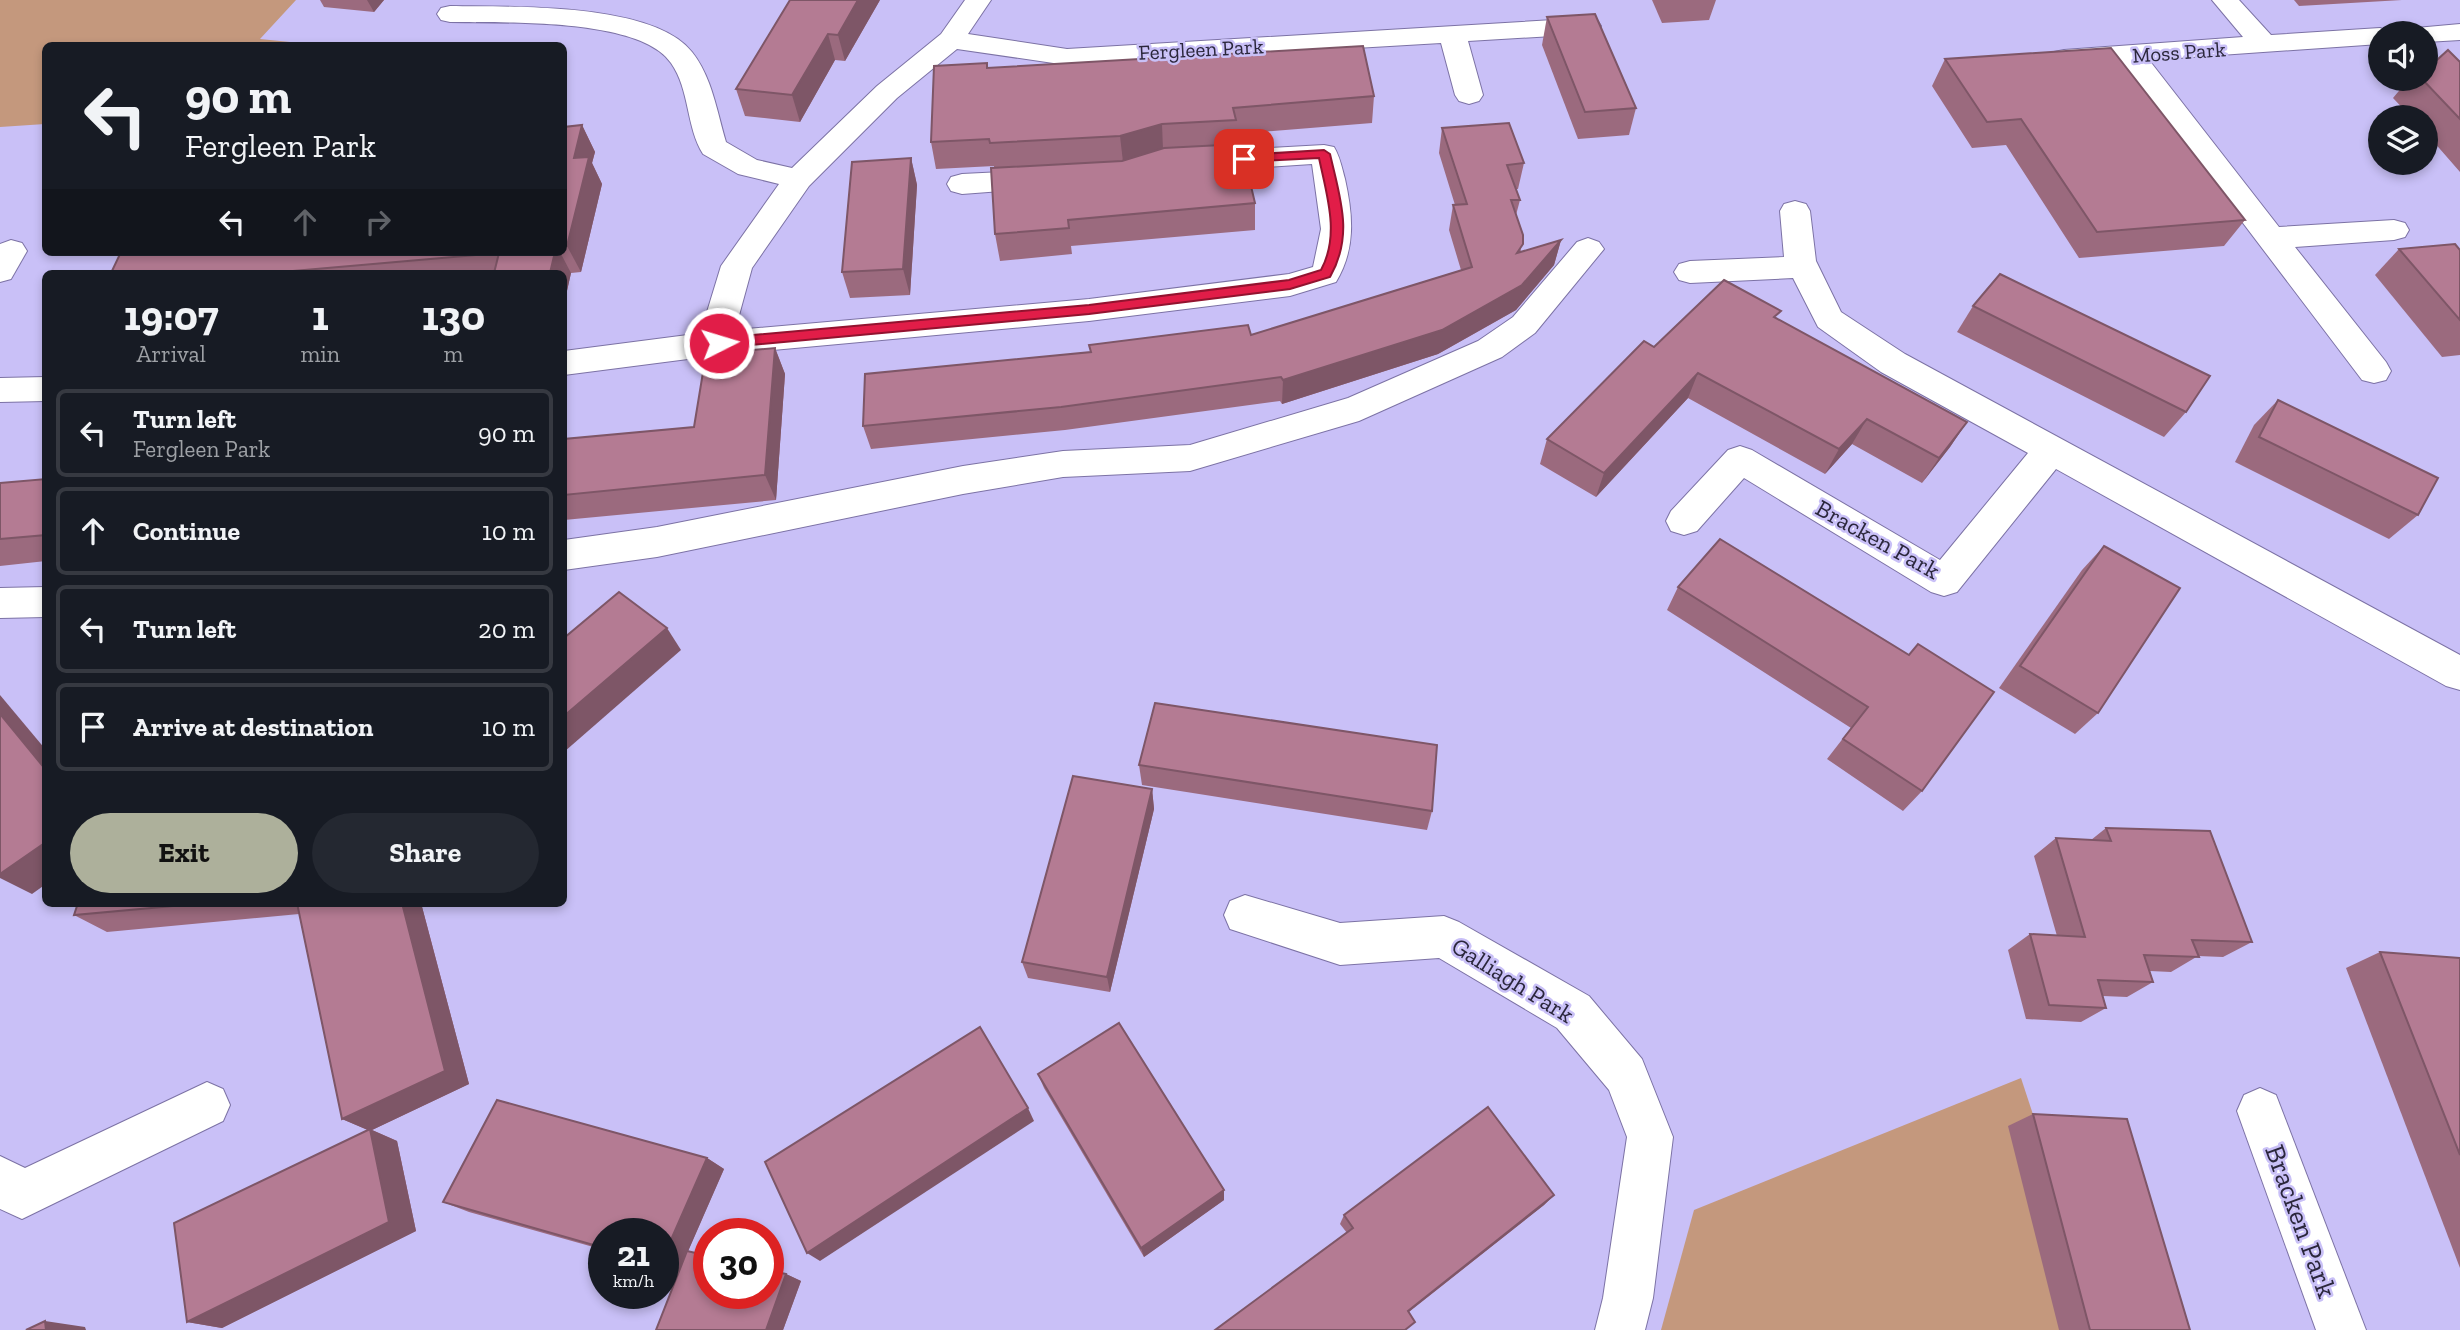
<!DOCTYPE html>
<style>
body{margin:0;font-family:"Zilla Slab",serif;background:#242831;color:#f1f3f6;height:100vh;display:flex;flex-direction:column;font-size:26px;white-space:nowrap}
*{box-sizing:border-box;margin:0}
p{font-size:23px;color:#9ea1a6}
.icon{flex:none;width:38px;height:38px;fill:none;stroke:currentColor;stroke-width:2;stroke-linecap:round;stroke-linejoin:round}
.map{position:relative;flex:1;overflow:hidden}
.sheet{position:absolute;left:42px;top:270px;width:525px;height:637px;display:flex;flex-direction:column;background:#171b24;border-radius:10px;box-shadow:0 4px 10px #0003}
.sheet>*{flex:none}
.top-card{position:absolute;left:42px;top:42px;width:525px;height:214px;border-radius:10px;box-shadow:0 4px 10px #0003;background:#171b24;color:#f1f3f6;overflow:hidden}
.controls{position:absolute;left:2368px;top:21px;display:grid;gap:14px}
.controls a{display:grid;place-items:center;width:70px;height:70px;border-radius:50%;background:#171b24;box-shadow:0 4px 10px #0003;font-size:35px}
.speed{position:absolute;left:588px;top:1218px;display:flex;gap:14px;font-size:35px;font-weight:700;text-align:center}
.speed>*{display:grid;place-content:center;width:91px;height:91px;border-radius:50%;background:#171b24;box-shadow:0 4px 10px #0003;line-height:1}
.speed small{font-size:18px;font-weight:400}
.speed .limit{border:10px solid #d22;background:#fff;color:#111}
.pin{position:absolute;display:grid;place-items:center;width:60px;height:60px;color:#fff;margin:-30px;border-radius:14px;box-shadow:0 4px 10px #0006}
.me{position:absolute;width:77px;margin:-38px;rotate:85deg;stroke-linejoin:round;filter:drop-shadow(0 0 5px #0008)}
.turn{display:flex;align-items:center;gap:24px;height:147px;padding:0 28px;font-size:32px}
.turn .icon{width:91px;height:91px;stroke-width:2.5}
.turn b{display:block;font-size:49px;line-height:60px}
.lanes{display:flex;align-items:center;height:66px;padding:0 28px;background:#0003;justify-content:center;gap:35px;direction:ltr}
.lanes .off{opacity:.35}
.eta{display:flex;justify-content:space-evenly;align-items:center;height:119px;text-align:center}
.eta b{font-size:42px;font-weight:800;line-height:49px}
.button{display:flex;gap:14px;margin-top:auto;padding:14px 28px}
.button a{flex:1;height:80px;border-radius:42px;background:#adb09b;color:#111;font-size:28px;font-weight:800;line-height:80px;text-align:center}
.button a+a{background:#242831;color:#f1f3f6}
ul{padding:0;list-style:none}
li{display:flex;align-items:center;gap:21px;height:88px;margin:0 14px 10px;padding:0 14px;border:4px solid #363941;border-radius:10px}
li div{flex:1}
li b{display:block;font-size:26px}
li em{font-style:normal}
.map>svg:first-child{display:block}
.green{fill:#c4987d}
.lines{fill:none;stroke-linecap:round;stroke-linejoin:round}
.minor-casing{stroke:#7c72a5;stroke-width:2}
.minor{fill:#fff;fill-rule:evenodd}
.wall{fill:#9b6a7e}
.shaded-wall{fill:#7e5667}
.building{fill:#b47b93;stroke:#7e5667;stroke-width:2}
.route{fill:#e11d48;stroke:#92132f;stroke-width:2}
.labels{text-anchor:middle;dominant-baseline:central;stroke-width:5;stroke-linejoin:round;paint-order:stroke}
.far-street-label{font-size:21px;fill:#2b273c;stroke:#c9c0f7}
.street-label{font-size:24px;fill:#2b273c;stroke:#c9c0f7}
.near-street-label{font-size:28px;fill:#2b273c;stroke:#c9c0f7}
</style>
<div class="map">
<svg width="2460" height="1330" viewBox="0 0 2460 1330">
<rect width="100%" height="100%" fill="#c9c0f7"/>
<g class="green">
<path d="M 0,0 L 296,0 L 260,39 L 320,45 L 46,46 L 45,124 L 0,127 Z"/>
<path d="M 2021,1078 L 2104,1330 L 1661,1330 L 1694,1210 Z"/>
</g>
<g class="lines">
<g class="minor-casing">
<g id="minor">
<path d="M 965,0 L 991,0 L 968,34 L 1067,49 L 1587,18 L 1597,20 L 1601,26 L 1597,32 L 1587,34 L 1468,41 L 1483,95 L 1479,101 L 1469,104 L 1459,101 L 1455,95 L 1441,43 L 1067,65 L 957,49 L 897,98 L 809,186 L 752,268 L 735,330 L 1089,299 L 1289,274 L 1313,267 L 1321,229 L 1312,164 L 1193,172 L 1183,169 L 1178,162 L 1183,155 L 1193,152 L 1324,145 L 1334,147 C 1340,157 1342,168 1345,179 C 1353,215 1356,249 1336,282 L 1290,296 L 1089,321 L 719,355 L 564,375 L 564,351 L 703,333 L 703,325 L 721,266 L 779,184 L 738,174 L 703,154 C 686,127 690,90 671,63 C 640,17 502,23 450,22 L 441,20 L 437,14 L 441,8 L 450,6 C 510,7 653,2 692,52 C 712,77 717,112 726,142 L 757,160 L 792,168 L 877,86 L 941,34 Z"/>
<path d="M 2212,0 L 2239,0 L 2271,35 L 2380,28 L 2392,33 L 2380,33 L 2380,44 L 2149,60 L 2279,227 L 2394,220 L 2405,223 L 2409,230 L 2405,237 L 2394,240 L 2295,247 L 2386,362 L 2391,371 L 2386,380 L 2374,383 L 2362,380 L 2121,62 L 2064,66 L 2054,64 L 2050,58 L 2054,52 L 2064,50 L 2243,37 Z"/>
<path d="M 2460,24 L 2460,40 L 2426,42 L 2426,33 L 2413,33 L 2416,28 Z"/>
<path d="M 1044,170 L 1055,173 L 1059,180 L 1055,187 L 962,194 L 951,191 L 947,184 L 951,177 L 962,174 Z"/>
<path d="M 1795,201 L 1806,204 L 1810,211 L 1816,261 L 1841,312 L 1905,354 L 2460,655 L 2460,690 L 2446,686 L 2056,469 L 1957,592 L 1944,596 L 1931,592 L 1744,478 L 1697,531 L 1684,535 L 1671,531 L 1666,521 L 1671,511 L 1728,450 L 1740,446 L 1752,450 L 1940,560 L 2028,453 L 1881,372 L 1818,327 L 1793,278 L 1690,283 L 1679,280 L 1674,272 L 1679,264 L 1690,261 L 1784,257 L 1780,211 L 1784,204 Z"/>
<path d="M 1588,238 L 1599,242 L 1604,249 L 1535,333 L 1502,357 L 1359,421 L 1190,471 L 1063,477 L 963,494 L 657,557 L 564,570 L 564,540 L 657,527 L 963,466 L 1063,451 L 1190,445 L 1348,398 L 1478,341 L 1513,317 L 1577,242 Z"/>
<path d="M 11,240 L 22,243 L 27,251 L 11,279 L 0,282 L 0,244 Z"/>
<path d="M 46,377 L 46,401 L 0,402 L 0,378 Z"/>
<path d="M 46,587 L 46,617 L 0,618 L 0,588 Z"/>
<path d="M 1245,895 L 1340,923 L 1444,916 L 1459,922 L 1589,996 L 1642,1059 L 1673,1137 L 1653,1298 L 1645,1330 L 1595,1330 L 1603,1298 L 1627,1137 L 1609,1090 L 1557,1028 L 1439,958 L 1340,965 L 1230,929 L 1224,915 L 1230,901 Z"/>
<path d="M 207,1082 L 223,1089 L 230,1105 L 223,1121 L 22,1219 L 0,1209 L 0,1156 L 25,1168 Z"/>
<path d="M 2260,1088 L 2276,1095 L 2366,1330 L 2316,1330 L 2237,1111 L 2244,1095 Z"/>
</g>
</g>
<use href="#minor" class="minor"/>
</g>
<g class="wall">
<path d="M 320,0 L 384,0 L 374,12 L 324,7 Z"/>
<path d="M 880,0 L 845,61 L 835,60 L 800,122 L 745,116 L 736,89 Z"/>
<path d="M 1652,0 L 1716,0 L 1709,20 L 1662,23 Z"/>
<path d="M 2294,0 L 2402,0 L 2299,6 Z"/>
<path d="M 1547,17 L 1636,108 L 1629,135 L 1578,139 L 1542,45 Z"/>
<path d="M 1945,59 L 2245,220 L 2224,246 L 2079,258 L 2006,145 L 1972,148 L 1932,86 Z"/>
<path d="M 2460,62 L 2460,172 L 2426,133 L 2426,117 L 2411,117 L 2393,98 L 2409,79 L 2426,79 Z"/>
<path d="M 987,63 L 988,68 L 1374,96 L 1372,123 L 1236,134 L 1236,144 L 1255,203 L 1255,230 L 1071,246 L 1072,254 L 1000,261 L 995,234 L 994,166 L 936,169 L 931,142 Z"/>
<path d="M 582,125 L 595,152 L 592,163 L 602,184 L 581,272 L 571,273 L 564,304 L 564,273 L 111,273 L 121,252 L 564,252 L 564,127 Z"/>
<path d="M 1442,128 L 1524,163 L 1518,189 L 1516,189 L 1520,200 L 1516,215 L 1521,252 L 1561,240 L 1554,265 L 1516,310 L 1438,354 L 1282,404 L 1280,401 L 1065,430 L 871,449 L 863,426 L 1090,352 L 1251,335 L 1461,270 L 1449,230 L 1453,205 L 1455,205 L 1439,153 Z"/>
<path d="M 911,158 L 917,185 L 910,295 L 850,298 L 842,272 Z"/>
<path d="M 2399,249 L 2460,250 L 2460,355 L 2442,357 L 2375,275 Z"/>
<path d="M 1973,306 L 2186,412 L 2164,437 L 1957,332 Z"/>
<path d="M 1777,319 L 1967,422 L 1950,447 L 1922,483 L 1852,444 L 1825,474 L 1688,398 L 1596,497 L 1540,464 L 1547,439 L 1654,347 Z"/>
<path d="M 775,348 L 785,374 L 776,500 L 564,520 L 564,439 L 694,427 Z"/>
<path d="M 2278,400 L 2418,515 L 2389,539 L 2235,462 L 2254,425 Z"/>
<path d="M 46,479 L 46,561 L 0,566 L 0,483 Z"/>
<path d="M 2104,546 L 2098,713 L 2075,734 L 1999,688 L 2082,570 Z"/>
<path d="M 1678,587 L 1909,655 L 1922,791 L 1903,811 L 1827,759 L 1851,728 L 1667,610 Z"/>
<path d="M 1139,765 L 1432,811 L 1427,830 L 1142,785 Z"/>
<path d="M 1152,789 L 1154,809 L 1110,992 L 1028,978 L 1022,962 Z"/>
<path d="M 2106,828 L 2252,942 L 2223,957 L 2198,956 L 2171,972 L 2150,971 L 2153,982 L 2127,997 L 2103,996 L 2106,1008 L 2081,1022 L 2026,1019 L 2008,950 L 2030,934 L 2057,936 L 2034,856 L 2056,838 L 2091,840 Z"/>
<path d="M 78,903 L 421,903 L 469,1084 L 372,1130 L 397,1141 L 416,1231 L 222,1328 L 187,1322 L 368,1130 L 342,1119 L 299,914 L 107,932 L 74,915 Z"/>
<path d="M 2380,952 L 2460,958 L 2460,1268 L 2346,968 Z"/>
<path d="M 1038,1074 L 1224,1190 L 1224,1200 L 1144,1257 L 1044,1088 Z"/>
<path d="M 2033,1114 L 2190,1330 L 2059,1330 L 2008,1126 Z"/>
<path d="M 707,1158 L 724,1169 L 688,1251 L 786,1274 L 801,1281 L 783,1330 L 656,1330 L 679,1272 L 663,1268 L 663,1234 L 604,1234 L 604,1250 L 469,1212 L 443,1202 Z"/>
<path d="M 1554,1195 L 1544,1205 L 1409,1312 L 1340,1224 L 1344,1215 Z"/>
</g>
<g class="shaded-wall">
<path d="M 367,0 L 384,0 L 374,12 Z"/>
<path d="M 858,0 L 880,0 L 845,61 L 838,35 Z"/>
<path d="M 828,34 L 835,60 L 800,122 L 792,95 Z"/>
<path d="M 1162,124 L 1163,150 L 1123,162 L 1120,136 Z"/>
<path d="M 582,125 L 595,152 L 592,163 L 602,184 L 581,272 L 567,246 L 574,158 Z"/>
<path d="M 911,158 L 917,185 L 910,295 L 903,269 Z"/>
<path d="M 1561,240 L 1554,265 L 1516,310 L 1438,354 L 1282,404 L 1283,380 Z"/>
<path d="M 555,252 L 560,252 L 571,273 L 564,304 L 564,273 L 550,273 Z"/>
<path d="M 775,348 L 785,374 L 776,500 L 765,475 Z"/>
<path d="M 1698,373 L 1688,398 L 1596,497 L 1604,473 Z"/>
<path d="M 1867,419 L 1852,444 L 1825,474 L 1839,449 Z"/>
<path d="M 1967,422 L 1950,447 L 1922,483 L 1939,458 Z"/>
<path d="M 667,628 L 681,650 L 564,752 L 564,716 Z"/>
<path d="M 0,695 L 46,750 L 46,770 L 0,714 Z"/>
<path d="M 1152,789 L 1154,809 L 1110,992 L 1107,977 Z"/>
<path d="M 46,842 L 46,884 L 32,894 L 0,878 L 0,874 Z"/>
<path d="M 402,903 L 421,903 L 469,1084 L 372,1130 L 397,1141 L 416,1231 L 222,1328 L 187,1322 L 370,1131 L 342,1119 Z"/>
<path d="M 1028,1108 L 1034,1121 L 820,1261 L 807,1253 Z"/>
<path d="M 707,1158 L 724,1169 L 679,1272 L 663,1265 L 663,1258 Z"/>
<path d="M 1224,1190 L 1224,1200 L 1144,1257 L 1141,1248 Z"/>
<path d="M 1554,1195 L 1544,1205 L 1402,1317 L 1408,1311 Z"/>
<path d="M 786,1274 L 801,1281 L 783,1330 L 766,1330 Z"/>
<path d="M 45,1321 L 85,1327 L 86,1330 L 46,1330 Z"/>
</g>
<g class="building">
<path d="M 790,0 L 858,0 L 838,35 L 828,34 L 792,95 L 736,89 Z"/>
<path d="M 1595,14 L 1636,108 L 1585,112 L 1547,17 Z"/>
<path d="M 1363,46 L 1374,96 L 1233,108 L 1236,120 L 1162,124 L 1120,136 L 990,143 L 989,139 L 931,142 L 934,66 L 987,63 L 987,68 Z"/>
<path d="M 2111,48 L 2245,220 L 2097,232 L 2021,119 L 1987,122 L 1945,59 Z"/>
<path d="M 2448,50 L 2460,62 L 2460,119 L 2422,79 L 2426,79 L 2426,70 Z"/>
<path d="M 1509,123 L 1524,163 L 1507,165 L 1520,200 L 1511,200 L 1523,235 L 1523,244 L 1517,253 L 1561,240 L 1522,285 L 1442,330 L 1283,380 L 1281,377 L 1061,407 L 863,426 L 865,374 L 1091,352 L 1089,345 L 1248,325 L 1251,335 L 1472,267 L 1453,205 L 1467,204 L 1442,128 Z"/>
<path d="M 582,125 L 574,158 L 589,157 L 567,246 L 564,246 L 564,127 Z"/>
<path d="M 1241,144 L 1255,203 L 1068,220 L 1069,228 L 995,234 L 991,168 L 1122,161 L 1164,148 Z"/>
<path d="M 911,158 L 903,269 L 842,272 L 852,162 Z"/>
<path d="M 2455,244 L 2460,250 L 2460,320 L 2399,249 Z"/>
<path d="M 121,252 L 555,252 L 550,273 L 494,273 L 499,253 L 270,273 L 111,273 Z"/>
<path d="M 2000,274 L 2210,376 L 2186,412 L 1973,306 Z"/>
<path d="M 1724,280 L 1781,311 L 1774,317 L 1967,422 L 1939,458 L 1867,419 L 1839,449 L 1698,373 L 1604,473 L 1547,439 L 1644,341 L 1654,347 Z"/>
<path d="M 775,348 L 765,475 L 564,495 L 564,439 L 694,427 L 706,354 Z"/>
<path d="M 2278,400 L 2438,478 L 2418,515 L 2259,437 Z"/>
<path d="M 46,479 L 46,535 L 0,539 L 0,483 Z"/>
<path d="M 1720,539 L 1909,655 L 1918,644 L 1994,692 L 1922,791 L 1843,739 L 1868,707 L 1678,587 Z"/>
<path d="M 2104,546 L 2180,588 L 2098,713 L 2020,666 Z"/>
<path d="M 619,592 L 667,628 L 564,716 L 564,638 Z"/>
<path d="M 1155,703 L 1437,745 L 1432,811 L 1139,765 Z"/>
<path d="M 0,714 L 46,770 L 46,842 L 0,874 Z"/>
<path d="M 1073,776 L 1152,789 L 1107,977 L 1022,962 Z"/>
<path d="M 2106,828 L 2210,831 L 2252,942 L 2192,940 L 2199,957 L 2144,955 L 2153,982 L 2098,980 L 2106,1008 L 2049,1005 L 2030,934 L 2085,937 L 2056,838 L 2111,841 Z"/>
<path d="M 78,903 L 206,903 L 74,915 Z"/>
<path d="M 297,903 L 402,903 L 445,1071 L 342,1119 Z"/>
<path d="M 2380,952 L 2460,958 L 2460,1155 Z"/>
<path d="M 1119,1023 L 1224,1190 L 1141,1248 L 1038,1074 Z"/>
<path d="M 980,1027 L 1028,1108 L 807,1253 L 765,1162 Z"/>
<path d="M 497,1100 L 707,1158 L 663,1258 L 663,1234 L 604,1234 L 604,1248 L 443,1202 Z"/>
<path d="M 1488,1107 L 1554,1195 L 1408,1311 L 1415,1322 L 1405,1330 L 1215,1330 L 1353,1228 L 1344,1215 Z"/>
<path d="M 2033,1114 L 2127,1119 L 2190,1330 L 2090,1330 Z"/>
<path d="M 370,1129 L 389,1222 L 187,1322 L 174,1223 Z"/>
<path d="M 687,1251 L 709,1256 L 709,1293 L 768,1293 L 768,1270 L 786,1274 L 766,1330 L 656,1330 Z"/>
<path d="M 45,1321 L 46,1330 L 26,1330 Z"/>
</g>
<path class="route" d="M 1324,150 L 1330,154 C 1340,198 1354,235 1330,277 L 1290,289 L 1089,314 L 719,348 L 712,343 L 719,338 L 1089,305 L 1289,280 L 1321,270 C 1340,235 1327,196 1319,158 L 1244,162 L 1238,159 L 1244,155 Z"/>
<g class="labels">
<g class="far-street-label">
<text transform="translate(1201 49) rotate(-3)">Fergleen Park</text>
<text transform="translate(2179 52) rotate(-4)">Moss Park</text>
</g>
<g class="street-label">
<text transform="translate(1878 539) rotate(29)">Bracken Park</text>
<text transform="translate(1513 980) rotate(32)">Galliagh Park</text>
</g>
<g class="near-street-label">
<text transform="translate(2301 1221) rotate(70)">Bracken Park</text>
</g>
</g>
</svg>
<div class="controls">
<a><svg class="icon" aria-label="sound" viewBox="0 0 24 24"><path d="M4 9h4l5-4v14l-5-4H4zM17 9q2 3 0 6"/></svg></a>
<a><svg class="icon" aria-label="layers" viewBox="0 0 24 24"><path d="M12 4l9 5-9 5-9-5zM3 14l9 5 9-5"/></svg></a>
</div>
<div class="speed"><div>21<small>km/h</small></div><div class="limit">30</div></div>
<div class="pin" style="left:1244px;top:159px;background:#d93025"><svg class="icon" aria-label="arrive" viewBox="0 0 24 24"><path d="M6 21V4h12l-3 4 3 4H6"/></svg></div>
<svg class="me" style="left:719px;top:343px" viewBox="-20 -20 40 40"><circle r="17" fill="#e11d48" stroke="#fff" stroke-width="3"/><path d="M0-11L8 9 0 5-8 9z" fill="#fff"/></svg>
<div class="top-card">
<div class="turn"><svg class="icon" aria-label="left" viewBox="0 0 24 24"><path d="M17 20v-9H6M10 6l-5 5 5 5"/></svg><div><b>90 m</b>Fergleen Park</div></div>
<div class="lanes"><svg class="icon" aria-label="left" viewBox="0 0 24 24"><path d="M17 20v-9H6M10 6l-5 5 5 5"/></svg><svg class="icon off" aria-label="ahead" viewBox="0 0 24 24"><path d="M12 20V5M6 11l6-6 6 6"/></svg><svg class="icon off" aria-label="right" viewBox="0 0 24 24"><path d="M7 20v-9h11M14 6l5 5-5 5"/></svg></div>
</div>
<section class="sheet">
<div class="eta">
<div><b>19:07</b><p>Arrival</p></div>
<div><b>1</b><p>min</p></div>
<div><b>130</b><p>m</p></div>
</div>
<ul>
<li><svg class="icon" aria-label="left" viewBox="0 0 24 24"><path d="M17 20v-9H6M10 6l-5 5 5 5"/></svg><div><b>Turn left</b><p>Fergleen Park</p></div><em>90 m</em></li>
<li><svg class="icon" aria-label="ahead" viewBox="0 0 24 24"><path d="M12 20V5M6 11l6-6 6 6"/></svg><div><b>Continue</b></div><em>10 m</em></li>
<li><svg class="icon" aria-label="left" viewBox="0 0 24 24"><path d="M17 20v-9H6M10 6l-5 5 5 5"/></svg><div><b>Turn left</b></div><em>20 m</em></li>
<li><svg class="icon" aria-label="arrive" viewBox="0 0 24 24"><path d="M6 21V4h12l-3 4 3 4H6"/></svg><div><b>Arrive at destination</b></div><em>10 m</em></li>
</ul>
<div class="button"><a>Exit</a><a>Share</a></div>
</section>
</div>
